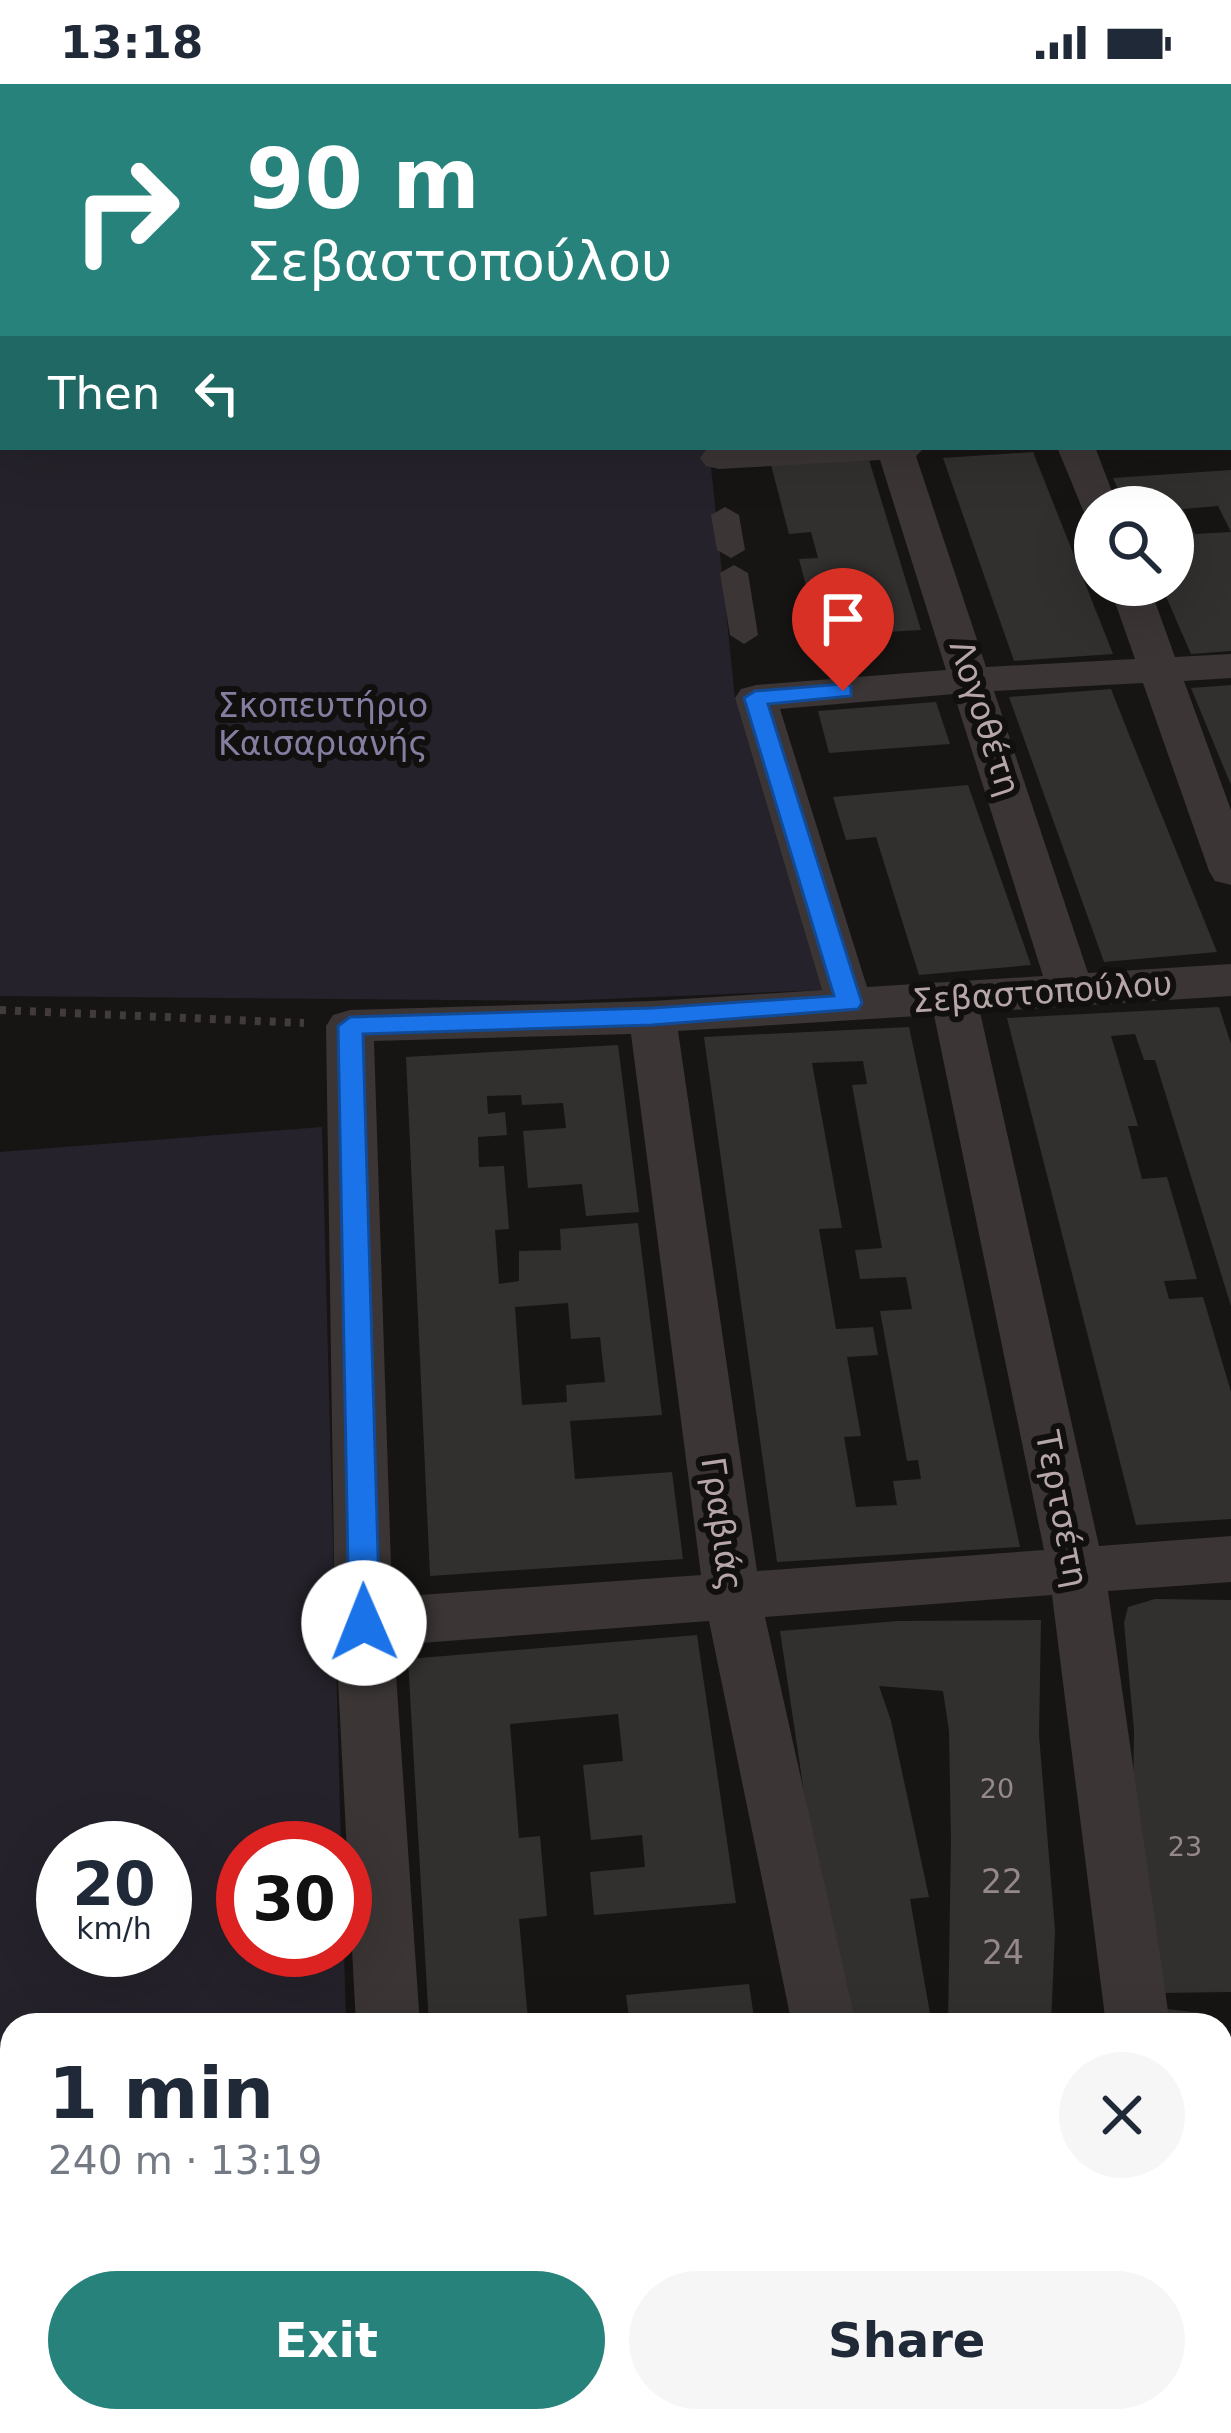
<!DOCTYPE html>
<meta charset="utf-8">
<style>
body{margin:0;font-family:"DejaVu Sans",sans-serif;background:#f6f6f7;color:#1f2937;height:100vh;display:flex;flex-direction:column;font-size:45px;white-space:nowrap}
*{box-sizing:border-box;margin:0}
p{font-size:39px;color:#747a83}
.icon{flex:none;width:66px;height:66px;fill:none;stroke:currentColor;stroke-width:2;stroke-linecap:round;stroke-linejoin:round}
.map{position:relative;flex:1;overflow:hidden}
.panel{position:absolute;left:0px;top:1929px;width:1233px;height:420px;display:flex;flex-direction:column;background:#fff;border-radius:36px 36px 0 0;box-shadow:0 12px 48px #0002}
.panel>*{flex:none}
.top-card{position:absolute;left:0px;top:0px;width:1233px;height:366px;box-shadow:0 12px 48px #0002;background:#28827c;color:#fff;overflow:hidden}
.controls{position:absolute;left:1074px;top:402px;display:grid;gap:24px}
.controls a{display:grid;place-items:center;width:120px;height:120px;border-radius:50%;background:#fff;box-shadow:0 12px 48px #0002;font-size:60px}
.speed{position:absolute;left:36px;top:1737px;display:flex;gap:24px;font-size:60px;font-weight:700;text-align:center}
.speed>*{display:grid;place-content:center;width:156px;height:156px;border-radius:50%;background:#fff;box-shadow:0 12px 48px #0002;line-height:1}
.speed small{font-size:30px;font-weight:400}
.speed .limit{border:18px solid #d22;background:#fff;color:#111}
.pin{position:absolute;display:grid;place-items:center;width:102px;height:102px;color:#fff;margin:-123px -51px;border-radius:50% 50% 50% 0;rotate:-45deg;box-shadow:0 0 12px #0007}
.pin .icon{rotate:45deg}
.me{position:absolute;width:132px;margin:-66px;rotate:359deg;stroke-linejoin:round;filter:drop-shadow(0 0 9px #0008)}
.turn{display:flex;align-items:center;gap:42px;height:252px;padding:0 48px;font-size:54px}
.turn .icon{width:156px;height:156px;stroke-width:2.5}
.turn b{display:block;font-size:84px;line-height:102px}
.then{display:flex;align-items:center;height:114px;padding:0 48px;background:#0003;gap:24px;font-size:45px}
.round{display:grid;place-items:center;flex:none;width:126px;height:126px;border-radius:63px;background:#f6f6f7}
.summary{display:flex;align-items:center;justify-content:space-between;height:204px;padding:0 48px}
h1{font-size:72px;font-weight:800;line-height:90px}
.cta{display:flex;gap:24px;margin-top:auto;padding:24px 48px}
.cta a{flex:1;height:138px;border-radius:72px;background:#28827c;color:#fff;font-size:48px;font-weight:800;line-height:138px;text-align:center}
.cta a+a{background:#f6f6f7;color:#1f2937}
.status{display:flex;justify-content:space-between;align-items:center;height:84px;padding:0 60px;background:#fff;direction:ltr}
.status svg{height:33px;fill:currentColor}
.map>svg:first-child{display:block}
.green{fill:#25222b;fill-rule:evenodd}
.building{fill:#32302f;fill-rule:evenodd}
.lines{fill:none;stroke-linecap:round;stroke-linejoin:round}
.path-far1{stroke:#423b3c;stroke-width:6;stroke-dasharray:4.5 6;stroke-linecap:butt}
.path{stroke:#423b3c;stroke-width:8;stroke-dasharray:6 9;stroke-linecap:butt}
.pedestrian{fill:#3b3535;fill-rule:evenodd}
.minor{fill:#3b3535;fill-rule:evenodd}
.route{fill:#1a73e8;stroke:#114b97;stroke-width:3}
.labels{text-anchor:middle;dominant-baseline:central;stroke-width:12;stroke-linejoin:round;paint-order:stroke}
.number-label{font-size:27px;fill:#95888a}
.park-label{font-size:33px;fill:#867da1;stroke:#11100f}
.street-label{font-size:33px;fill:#b6a6a8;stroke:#11100f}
.near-number-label{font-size:33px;fill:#95888a}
</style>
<div class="status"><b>13:18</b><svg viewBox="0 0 49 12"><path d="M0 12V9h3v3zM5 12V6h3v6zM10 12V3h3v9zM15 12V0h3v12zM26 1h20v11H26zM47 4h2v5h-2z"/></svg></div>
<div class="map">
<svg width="1231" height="2349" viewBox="0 0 1231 2349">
<rect width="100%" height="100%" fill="#161514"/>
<g class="green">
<path d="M 0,0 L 1131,0 L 3,3 L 3,363 L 709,363 L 735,614 L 822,906 L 558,917 L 0,912 Z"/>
<path d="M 322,1043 L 341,1764 L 243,1764 L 243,1866 L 344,1866 L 346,1941 L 12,1941 L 12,2337 L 357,2337 L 357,2349 L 0,2349 L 0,1068 ZM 63,1764 L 165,1764 L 165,1866 L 63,1866 Z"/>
</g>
<g class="building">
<path d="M 1033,368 L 1100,537 L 1113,570 L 1014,577 L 943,374 Z"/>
<path d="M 869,376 L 921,546 L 819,552 L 799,475 L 818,474 L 811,448 L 789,450 L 771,381 Z"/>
<path d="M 1231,386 L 1231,567 L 1191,570 L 1161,501 L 1173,501 L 1173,423 L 1126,423 L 1113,394 ZM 1218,422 L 1231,448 L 1195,450 L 1183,425 Z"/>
<path d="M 1231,601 L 1231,701 L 1191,604 Z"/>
<path d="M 1111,605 L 1126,643 L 1217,868 L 1104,878 L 1009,613 Z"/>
<path d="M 936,618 L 950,660 L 829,669 L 818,627 Z"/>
<path d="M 968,701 L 1031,881 L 919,891 L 876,753 L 846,756 L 833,713 Z"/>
<path d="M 1219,923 L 1231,960 L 1231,1222 L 1155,976 L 1144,976 L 1135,950 L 1111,952 L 1138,1042 L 1128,1042 L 1142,1095 L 1167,1093 L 1197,1195 L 1164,1197 L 1169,1215 L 1203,1213 L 1231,1308 L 1231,1435 L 1136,1441 L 1007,934 Z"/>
<path d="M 909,943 L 1020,1463 L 777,1478 L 704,953 ZM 863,977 L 867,1000 L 852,1001 L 882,1164 L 855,1166 L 860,1195 L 906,1193 L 912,1225 L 880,1227 L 907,1377 L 918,1376 L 921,1395 L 893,1397 L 897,1421 L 856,1423 L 844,1353 L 861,1352 L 847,1273 L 878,1271 L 873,1243 L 836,1245 L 819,1145 L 842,1144 L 812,979 Z"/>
<path d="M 618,961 L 639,1128 L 586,1132 L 582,1100 L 528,1104 L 523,1047 L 566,1044 L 563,1019 L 522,1021 L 521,1011 L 487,1012 L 488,1030 L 505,1028 L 507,1051 L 478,1053 L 479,1083 L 504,1082 L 509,1145 L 495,1146 L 499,1200 L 519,1197 L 519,1167 L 561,1166 L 560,1145 L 638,1139 L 662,1331 L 570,1337 L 575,1395 L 672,1388 L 683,1475 L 430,1492 L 406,973 ZM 568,1219 L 571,1255 L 600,1253 L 605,1298 L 566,1301 L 567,1318 L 522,1321 L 515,1223 Z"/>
<path d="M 1155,1515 L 1231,1516 L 1231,1908 L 1160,1909 L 1133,1718 L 1134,1646 L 1124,1539 L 1128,1523 Z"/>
<path d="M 1041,1536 L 1039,1651 L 1055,1846 L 1051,1941 L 948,1941 L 951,1757 L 949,1647 L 943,1607 L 879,1602 L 891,1637 L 929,1813 L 910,1815 L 932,1941 L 849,1941 L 811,1756 L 780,1547 L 898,1537 Z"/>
<path d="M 697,1551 L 736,1819 L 594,1831 L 590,1788 L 645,1783 L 642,1751 L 591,1756 L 583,1681 L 623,1677 L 618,1630 L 510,1640 L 519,1754 L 540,1752 L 547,1832 L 519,1835 L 528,1936 L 571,1932 L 571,1941 L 429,1941 L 408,1575 Z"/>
<path d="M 749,1900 L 755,1941 L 630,1941 L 626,1911 Z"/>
<path d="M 1159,1924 L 1201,1929 L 1204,1941 L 1161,1941 Z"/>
<path d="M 1221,1992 L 1231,1992 L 1231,2081 L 1221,2082 Z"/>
<path d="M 449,2337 L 529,2337 L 530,2349 L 449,2349 Z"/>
<path d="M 600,2337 L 847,2337 L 849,2349 L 601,2349 Z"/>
<path d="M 1073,2337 L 1197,2337 L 1201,2349 L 1061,2349 L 1059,2343 L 1074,2341 Z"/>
</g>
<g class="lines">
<g class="path-far1">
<path d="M 281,0 L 288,3"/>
<path d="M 138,3 L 147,0"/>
</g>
<path class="path" d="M 0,926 L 304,939"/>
<g class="pedestrian">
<path d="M 725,423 L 739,431 L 745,466 L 731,474 L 717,466 L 711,431 Z"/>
<path d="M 734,481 L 748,489 L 758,551 L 744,560 L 730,551 L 720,489 Z"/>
</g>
<g class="minor">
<path d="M 1128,0 L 1160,0 L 1161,3 L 1129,3 Z"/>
<rect x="1230" y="125" width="1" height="20"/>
<rect x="1230" y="179" width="1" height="22"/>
<rect x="1230" y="333" width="1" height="22"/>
<path d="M 718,363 L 925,363 L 916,372 L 986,583 L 1135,575 L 1109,501 L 1149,501 L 1175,573 L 1231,570 L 1231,594 L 1184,597 L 1231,726 L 1231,801 L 1215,797 L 1209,787 L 1143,599 L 994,607 L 1088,889 L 1231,880 L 1231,912 L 980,928 L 1099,1462 L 1231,1452 L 1231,1498 L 1108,1507 L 1170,1941 L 1106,1941 L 1052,1511 L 765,1533 L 856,1941 L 792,1941 L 709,1537 L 394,1561 L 420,1941 L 356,1941 L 335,1539 L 326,942 L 333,931 L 350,926 L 652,917 L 822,906 L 735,614 L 741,605 L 756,601 L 946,586 L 880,376 L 719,385 L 706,382 L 700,374 L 706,366 ZM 954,610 L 1043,892 L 867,903 L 780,625 ZM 934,931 L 1044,1466 L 757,1487 L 678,947 ZM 631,950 L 701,1491 L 392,1513 L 374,957 Z"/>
<path d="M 1057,363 L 1095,363 L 1118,423 L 1095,423 L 1095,434 L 1085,431 Z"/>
<path d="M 1231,2090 L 1231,2156 L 1221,2157 L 1221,2091 Z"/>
<path d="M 1221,2249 L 1231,2253 L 1231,2346 L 1209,2337 L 1221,2337 Z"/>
<rect x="372" y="2337" width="70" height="12"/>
<path d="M 879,2337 L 949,2337 L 952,2349 L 882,2349 Z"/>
</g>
</g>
<path class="route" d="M 843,600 L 851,602 L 851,612 L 768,620 L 862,919 L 858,925 L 652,941 L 363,950 L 380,1539 L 375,1548 L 364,1551 L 354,1548 L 349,1539 L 338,942 L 350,933 L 652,924 L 834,912 L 744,614 L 755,607 Z"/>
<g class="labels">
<g class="number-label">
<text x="997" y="1704">20</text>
<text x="1185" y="1762">23</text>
</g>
<g class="park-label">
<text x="323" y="621">Σκοπευτήριο<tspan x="323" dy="38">Καισαριανής</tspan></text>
</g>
<g class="street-label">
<text transform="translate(985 634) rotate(72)">Λογοθέτη</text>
<text transform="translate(1042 908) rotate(-4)">Σεβαστοπούλου</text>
<text transform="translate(1062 1425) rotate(79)">Τερτσέτη</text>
<text transform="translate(722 1440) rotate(82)">Γραβιάς</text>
</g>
<g class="near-number-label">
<text x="1002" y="1797">22</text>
<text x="1003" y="1868">24</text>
</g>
</g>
</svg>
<div class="controls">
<a><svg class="icon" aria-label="search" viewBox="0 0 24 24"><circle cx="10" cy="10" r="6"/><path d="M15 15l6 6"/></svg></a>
</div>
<div class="speed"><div>20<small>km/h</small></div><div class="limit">30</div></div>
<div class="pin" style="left:843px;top:607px;background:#d93025"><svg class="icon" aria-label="arrive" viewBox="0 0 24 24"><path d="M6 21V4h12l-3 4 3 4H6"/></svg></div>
<svg class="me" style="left:364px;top:1539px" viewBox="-20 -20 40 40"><circle r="19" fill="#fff"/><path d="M0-13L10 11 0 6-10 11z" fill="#1a73e8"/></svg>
<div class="top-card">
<div class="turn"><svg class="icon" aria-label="right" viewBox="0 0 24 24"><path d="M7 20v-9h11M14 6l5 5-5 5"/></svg><div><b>90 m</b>Σεβαστοπούλου</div></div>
<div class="then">Then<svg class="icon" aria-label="left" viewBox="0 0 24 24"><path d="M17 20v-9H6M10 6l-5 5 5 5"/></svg></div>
</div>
<section class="panel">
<div class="summary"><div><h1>1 min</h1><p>240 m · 13:19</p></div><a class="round"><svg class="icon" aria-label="close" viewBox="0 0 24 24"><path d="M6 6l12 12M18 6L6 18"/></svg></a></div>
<div class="cta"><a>Exit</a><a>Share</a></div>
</section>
</div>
